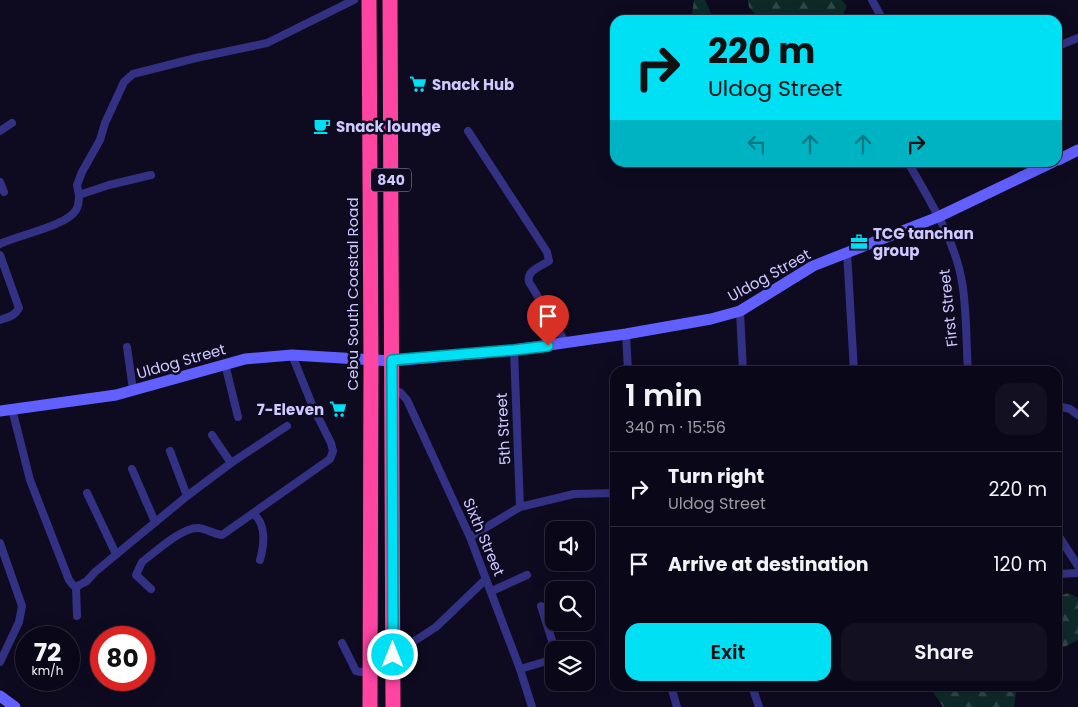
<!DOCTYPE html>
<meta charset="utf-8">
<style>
body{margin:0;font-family:Poppins,sans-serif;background:#131121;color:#f1f3f6;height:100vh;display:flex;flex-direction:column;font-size:19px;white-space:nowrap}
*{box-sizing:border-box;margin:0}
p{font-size:16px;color:#999aa2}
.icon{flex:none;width:28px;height:28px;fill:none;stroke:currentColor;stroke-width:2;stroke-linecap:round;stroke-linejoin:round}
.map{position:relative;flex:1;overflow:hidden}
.details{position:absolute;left:610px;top:366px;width:452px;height:325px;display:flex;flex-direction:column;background:#0a0818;border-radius:15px;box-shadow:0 5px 20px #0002,0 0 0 1px #2a2937}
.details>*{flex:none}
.banner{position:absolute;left:610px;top:15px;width:452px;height:152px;border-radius:15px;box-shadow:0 5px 20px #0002,0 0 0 1px #2a2937;background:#00e0f4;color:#111;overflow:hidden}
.buttons{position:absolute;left:545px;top:521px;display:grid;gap:10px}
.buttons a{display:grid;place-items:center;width:50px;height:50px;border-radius:10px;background:#0a0818;box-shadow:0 5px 20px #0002,0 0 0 1px #2a2937;font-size:25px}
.speed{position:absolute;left:15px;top:626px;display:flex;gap:10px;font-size:25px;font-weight:700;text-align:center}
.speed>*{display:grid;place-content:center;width:65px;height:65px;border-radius:50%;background:#0a0818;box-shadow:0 5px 20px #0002,0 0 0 1px #2a2937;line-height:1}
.speed small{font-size:12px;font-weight:400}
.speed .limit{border:8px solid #d22;background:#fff;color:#111}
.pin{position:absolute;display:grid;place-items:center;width:42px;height:42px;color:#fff;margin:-51px -21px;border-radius:50% 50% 50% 0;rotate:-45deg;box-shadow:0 0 5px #0007}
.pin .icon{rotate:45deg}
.me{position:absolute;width:55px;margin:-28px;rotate:0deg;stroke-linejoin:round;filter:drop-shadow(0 0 4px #0008)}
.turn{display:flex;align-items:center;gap:18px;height:105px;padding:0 15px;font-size:22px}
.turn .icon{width:65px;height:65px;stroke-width:2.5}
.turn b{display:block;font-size:35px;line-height:42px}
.lanes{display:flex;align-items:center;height:48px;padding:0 15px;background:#0003;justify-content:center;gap:25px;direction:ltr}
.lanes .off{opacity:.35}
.round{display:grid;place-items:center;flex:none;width:52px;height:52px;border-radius:15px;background:#131121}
.summary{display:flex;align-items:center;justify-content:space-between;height:85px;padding:0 15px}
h1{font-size:30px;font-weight:600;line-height:38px}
.primary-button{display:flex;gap:10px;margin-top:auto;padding:10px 15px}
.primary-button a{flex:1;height:58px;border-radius:15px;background:#00e0f4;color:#111;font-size:20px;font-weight:600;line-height:58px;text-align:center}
.primary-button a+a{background:#131121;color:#f1f3f6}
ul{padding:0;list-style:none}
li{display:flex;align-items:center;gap:15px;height:75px;padding:0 15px;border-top:1px solid #2a2937}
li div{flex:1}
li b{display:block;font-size:19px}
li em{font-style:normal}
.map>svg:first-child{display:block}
.forest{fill:url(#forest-firs)}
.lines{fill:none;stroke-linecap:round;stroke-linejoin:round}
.street{stroke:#333183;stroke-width:8}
.secondary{stroke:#6160ff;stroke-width:11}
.highway{stroke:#ff44a1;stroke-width:15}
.route-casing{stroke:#00929f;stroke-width:12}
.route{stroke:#00e0f4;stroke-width:9}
.labels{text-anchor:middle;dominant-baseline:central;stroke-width:5;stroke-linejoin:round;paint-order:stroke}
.shield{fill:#0e0a20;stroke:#9490bc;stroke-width:1}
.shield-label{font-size:14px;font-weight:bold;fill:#cec9ff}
.poi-label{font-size:15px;font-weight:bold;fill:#cec9ff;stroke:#0e0a20;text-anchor:start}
.street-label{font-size:15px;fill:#cec9ff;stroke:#0e0a20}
</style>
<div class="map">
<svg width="1078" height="707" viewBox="0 0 1078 707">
<defs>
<pattern id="forest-firs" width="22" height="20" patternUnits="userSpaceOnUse" patternTransform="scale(1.25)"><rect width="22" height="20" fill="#0d2a29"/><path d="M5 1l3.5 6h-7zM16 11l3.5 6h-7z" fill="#2f4849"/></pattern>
</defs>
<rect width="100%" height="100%" fill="#0e0a20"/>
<g class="forest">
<path d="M 694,0 L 705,0 L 714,20 L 694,20 L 692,13 Z"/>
<path d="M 748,0 L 842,0 L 847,6 L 842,17 L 843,20 L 760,20 L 749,7 Z"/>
<path d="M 1069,593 L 1078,598 L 1078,640 L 1058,650 L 1058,596 Z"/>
<path d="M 929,686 L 1017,686 L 1014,707 L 943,707 Z"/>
</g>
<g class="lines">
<g class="street">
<path d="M 872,0 L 883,20"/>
<path d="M 1058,46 L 1078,38"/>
<path d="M 0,131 L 12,123"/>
<path d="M 468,131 L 547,252 L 549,261 C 541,266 526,271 529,282 L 566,343"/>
<path d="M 908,162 C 929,200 955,239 962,282 C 967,310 966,343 968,371"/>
<path d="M 0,182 L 4,192"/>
<path d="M 79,195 L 77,185 L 82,172 L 100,140 L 105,123 L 124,82 L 133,74 L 196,58 L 267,43 L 354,0"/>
<path d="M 0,244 C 18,235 67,226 76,210 C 79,205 79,200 79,195 L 109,185 L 151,175"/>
<path d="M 847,252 L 854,371"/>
<path d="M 0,255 L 19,308 C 15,316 8,317 0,320"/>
<path d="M 740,311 L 743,371"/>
<path d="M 626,334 L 628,371"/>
<path d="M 127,347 L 133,390"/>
<path d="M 514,350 L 520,507"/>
<path d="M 225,364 L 238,417"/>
<path d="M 392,389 L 401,393 L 407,400 L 470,537 L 520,669 L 532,707"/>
<path d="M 1058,406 L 1070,409 L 1078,415"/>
<path d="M 12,409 L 30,480 L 69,580 L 73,585 L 76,587"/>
<path d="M 212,435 L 231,463"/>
<path d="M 170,451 L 187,496"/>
<path d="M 132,469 L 155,522"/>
<path d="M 87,493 L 116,554"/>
<path d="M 253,514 C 267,523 264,546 260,560"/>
<path d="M 1058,535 L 1078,566"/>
<path d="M 470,537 L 520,507 L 574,494 L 615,493"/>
<path d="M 0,543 L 22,606 L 19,622 L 0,662"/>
<path d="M 1058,574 L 1078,573"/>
<path d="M 76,587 L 87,581 L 95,572 L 187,496 L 231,463 L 287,426"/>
<path d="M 76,587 L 77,616"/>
<path d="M 151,589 L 136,575 L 142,562 C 154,553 183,526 199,528 C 207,529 213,534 222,535 L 330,459 L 333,451 L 331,443 L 313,407 L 292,355"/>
<path d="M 492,591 L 527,575"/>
<path d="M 541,606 L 555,650"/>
<path d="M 342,643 L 356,671 L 361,672 L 370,671"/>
<path d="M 393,655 L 436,627 L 486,579"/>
<path d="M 520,669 L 554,659"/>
<path d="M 671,686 L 677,707"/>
<path d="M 752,686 L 759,707"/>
</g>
<g class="secondary">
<path d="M 1058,160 L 1078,150"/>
<path d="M 0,411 L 116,395 L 245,359 L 292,355 L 392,361 L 514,350 L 626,334 L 711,319 L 740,311 L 813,266 L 938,217 L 1053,162"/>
<path d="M 0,696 L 15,707"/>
</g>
<g class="highway">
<path d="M 369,0 L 371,360 L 370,707"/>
<path d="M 390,0 L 393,707"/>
</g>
</g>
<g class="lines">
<g class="route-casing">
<path id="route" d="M 393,655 L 392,360 L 514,350 L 548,346"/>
</g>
<use href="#route" class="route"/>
</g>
<defs>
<g id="supermarket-bare" transform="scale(1.35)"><path d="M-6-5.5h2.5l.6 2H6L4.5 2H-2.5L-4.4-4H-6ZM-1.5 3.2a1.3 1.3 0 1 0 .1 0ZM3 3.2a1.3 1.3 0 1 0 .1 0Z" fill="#00e0f4" stroke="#0e0a20" stroke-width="2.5" paint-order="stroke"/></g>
<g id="cafe-bare" transform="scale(1.35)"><path d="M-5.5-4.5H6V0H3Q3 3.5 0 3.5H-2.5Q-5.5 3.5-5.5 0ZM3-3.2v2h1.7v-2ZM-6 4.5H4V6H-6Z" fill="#00e0f4" stroke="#0e0a20" stroke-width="2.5" paint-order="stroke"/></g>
<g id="office-bare" transform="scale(1.35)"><path d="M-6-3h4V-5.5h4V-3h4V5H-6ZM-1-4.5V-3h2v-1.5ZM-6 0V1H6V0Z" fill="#00e0f4" stroke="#0e0a20" stroke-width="2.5" paint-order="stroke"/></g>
</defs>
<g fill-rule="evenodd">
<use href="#supermarket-bare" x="418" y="84"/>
<use href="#cafe-bare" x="322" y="126"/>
<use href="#office-bare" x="859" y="242"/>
<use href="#supermarket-bare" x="338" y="409"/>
</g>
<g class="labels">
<rect class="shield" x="371" y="168.5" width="40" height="23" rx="4"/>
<g class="shield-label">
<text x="391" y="180">840</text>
</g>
<g class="poi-label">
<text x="432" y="84">Snack Hub</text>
<text x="336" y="126">Snack lounge</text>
<text x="873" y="233">TCG tanchan<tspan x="873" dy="17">group</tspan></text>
<text x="324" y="409" text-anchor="end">7-Eleven</text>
</g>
<g class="street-label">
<text transform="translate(769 275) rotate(-29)">Uldog Street</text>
<text transform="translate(352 294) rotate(-90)">Cebu South Coastal Road</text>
<text transform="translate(948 308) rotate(-96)">First Street</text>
<text transform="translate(181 361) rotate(-16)">Uldog Street</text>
<text transform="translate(503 429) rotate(-93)">5th Street</text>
<text transform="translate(484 537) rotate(67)">Sixth Street</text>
</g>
</g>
</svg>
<div class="buttons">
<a><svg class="icon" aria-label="sound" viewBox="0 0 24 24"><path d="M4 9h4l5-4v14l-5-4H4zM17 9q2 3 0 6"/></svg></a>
<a><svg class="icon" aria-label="search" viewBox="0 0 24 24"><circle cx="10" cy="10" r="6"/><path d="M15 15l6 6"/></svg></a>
<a><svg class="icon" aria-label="layers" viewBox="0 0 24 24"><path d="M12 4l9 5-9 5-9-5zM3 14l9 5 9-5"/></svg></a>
</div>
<div class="speed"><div>72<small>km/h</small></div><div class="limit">80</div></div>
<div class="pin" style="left:548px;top:346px;background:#d93025"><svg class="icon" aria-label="arrive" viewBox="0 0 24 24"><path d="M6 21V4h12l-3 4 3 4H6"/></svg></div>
<svg class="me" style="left:393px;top:655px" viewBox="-20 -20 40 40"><circle r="17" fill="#00e0f4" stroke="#fff" stroke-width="3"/><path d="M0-11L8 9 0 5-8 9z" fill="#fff"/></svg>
<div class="banner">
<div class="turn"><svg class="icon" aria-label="right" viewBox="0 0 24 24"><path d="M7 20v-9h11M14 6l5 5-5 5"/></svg><div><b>220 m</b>Uldog Street</div></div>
<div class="lanes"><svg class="icon off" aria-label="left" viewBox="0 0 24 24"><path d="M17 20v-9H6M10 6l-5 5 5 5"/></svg><svg class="icon off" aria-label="ahead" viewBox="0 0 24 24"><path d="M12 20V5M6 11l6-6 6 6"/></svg><svg class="icon off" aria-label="ahead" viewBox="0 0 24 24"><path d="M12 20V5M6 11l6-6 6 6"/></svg><svg class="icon" aria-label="right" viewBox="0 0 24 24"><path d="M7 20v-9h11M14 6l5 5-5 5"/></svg></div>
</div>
<section class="details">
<div class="summary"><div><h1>1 min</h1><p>340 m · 15:56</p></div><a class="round"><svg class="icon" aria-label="close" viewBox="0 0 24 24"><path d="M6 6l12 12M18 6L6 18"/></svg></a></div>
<ul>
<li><svg class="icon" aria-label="right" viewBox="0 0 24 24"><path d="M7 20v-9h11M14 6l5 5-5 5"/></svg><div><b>Turn right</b><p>Uldog Street</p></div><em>220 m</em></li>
<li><svg class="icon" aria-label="arrive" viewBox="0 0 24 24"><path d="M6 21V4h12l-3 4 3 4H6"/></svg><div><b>Arrive at destination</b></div><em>120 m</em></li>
</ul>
<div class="primary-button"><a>Exit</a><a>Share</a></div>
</section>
</div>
